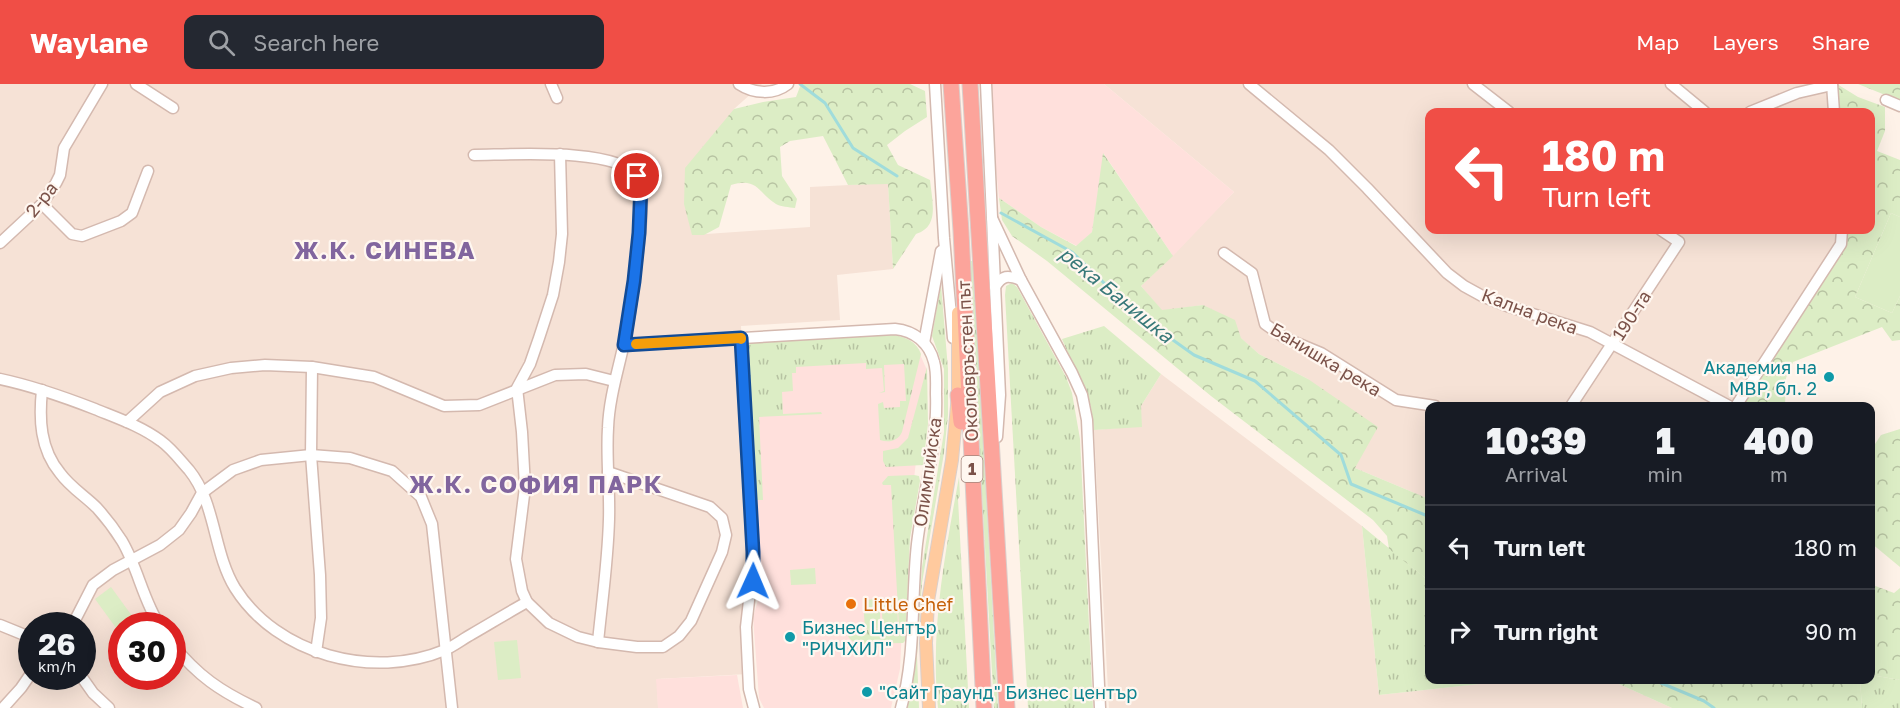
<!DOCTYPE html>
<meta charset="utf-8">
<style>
body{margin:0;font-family:"Golos Text",sans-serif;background:#242831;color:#f1f3f6;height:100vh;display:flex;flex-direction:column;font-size:22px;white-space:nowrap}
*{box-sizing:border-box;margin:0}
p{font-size:20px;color:#9ea1a6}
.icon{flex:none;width:33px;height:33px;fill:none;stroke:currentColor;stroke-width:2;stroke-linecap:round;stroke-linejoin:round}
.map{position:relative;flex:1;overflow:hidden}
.drawer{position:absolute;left:1425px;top:318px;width:450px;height:282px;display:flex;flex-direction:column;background:#171b24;border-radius:12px;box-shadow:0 6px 24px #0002}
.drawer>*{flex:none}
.guide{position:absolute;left:1425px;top:24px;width:450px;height:126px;border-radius:12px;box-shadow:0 6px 24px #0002;background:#f04e46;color:#fff;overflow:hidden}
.speed{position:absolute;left:18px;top:528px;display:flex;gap:12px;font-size:30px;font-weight:700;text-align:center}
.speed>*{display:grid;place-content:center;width:78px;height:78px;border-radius:50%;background:#171b24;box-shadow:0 6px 24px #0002;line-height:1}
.speed small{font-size:15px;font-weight:400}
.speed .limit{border:9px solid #d22;background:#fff;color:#111}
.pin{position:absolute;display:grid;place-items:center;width:51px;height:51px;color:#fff;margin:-26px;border:3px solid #fff;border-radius:50%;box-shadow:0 2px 6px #0007}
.me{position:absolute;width:66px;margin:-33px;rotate:1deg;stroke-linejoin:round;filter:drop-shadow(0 0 4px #0008)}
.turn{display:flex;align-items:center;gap:21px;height:126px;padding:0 18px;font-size:27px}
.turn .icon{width:78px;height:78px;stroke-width:2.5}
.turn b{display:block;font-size:42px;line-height:51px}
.eta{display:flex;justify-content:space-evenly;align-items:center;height:102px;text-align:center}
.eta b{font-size:36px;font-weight:800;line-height:42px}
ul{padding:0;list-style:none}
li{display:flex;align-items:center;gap:18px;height:84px;padding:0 18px;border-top:2px solid #363941}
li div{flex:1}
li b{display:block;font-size:22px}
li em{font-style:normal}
header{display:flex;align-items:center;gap:36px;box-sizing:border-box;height:84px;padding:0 30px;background:#f04e46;color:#fff}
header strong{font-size:28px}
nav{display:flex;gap:33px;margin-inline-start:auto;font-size:21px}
.search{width:420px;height:54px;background:#242831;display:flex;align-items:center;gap:15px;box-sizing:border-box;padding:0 21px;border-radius:12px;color:#9ea1a6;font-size:22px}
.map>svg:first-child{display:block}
.residential{fill:#f6e2d6;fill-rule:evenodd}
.commercial{fill:#ffe0dc}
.grass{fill:url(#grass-tufts)}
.forest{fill:url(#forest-crowns)}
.park{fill:#dcedc5}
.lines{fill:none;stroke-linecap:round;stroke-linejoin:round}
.stream{stroke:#a0dcdb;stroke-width:3}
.minor-casing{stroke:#d4b9af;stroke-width:13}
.major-casing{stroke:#dacfcc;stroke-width:14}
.highway-casing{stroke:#dacfcc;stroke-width:17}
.minor{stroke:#fff;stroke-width:10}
.major{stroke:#ffca9e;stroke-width:12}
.highway{stroke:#fca49b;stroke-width:15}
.route-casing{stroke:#114b97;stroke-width:15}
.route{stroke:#1a73e8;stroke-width:10}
.slow{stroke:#f59e0b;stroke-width:10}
.culture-dot{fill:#0f9aa8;stroke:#fff7f0;stroke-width:2}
.food-dot{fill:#e8710a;stroke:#fff7f0;stroke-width:2}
.labels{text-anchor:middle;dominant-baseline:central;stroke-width:4.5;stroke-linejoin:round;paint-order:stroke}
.shield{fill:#fff7f0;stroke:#a3847b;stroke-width:1.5}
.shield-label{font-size:16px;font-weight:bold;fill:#7b5249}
.street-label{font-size:18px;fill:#7b5249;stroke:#fff7f0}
.culture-label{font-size:18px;fill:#0d838f;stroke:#fff7f0;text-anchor:start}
.food-label{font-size:18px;fill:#c56008;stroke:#fff7f0;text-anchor:start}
.water-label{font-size:20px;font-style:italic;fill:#387979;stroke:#fff7f0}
.district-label{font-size:24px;font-weight:bold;letter-spacing:1.5px;fill:#81659e;stroke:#fff7f0}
</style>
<header>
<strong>Waylane</strong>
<div class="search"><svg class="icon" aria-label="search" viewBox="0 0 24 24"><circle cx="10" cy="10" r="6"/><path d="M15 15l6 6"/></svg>Search here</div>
<nav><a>Map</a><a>Layers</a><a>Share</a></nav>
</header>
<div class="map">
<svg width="1900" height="624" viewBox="0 0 1900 624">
<defs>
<pattern id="grass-tufts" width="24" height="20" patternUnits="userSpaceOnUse" patternTransform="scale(1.5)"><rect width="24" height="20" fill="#dcedc5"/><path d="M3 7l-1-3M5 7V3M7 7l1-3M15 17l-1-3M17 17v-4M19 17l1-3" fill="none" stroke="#b7c3a2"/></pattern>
<pattern id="forest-crowns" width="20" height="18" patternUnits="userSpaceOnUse" patternTransform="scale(1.5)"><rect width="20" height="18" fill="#dcedc5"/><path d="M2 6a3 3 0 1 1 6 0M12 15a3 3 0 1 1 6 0" fill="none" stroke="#b7c3a2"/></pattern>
</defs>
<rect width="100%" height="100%" fill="#fef2e8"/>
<g class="residential">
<path d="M 0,0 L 762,0 L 734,25 L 692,151 L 810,143 L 810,103 L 888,99 L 893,185 L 837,191 L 840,236 L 741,242 L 753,481 L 748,590 L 657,595 L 658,624 L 0,624 ZM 32,542 L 82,542 L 82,592 L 32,592 ZM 122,542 L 172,542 L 172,592 L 122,592 Z"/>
<path d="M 1104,0 L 1827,0 L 1829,28 L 1430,28 L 1430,146 L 1839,146 L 1836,163 L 1730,322 L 1430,322 L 1429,415 L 1355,384 L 1308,295 L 1259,270 L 1203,221 L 1162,227 L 1141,202 L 1234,108 Z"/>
<path d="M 1161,290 L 1362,442 L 1379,611 L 1506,597 L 1507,596 L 1610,596 L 1672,624 L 1109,624 L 1094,346 L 1141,342 L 1141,322 Z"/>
</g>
<g class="commercial">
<path d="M 992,0 L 1104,0 L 1234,108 L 1173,172 L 1104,70 L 1092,148 L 1077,162 L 1041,143 L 999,114 L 993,57 Z"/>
<path d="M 749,265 L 918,266 L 927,286 L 906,461 L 900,585 L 891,624 L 764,624 L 759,614 L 753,533 L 759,513 L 760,474 Z"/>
<path d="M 737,591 L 743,624 L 658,624 L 656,595 Z"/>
</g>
<g class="grass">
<path d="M 969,177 L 973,177 L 998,624 L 994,624 Z"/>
<path d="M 1012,199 L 1017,203 L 1066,293 L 1072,309 L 1080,355 L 1093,624 L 1028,624 L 1005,211 L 1006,202 Z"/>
<path d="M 941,201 L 948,285 L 948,331 L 944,369 L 922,499 L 917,572 L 919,624 L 907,624 L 915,585 L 922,483 L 944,348 L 944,285 L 932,252 Z"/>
<path d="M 1104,242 L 1161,290 L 1141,322 L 1142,343 L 1094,346 L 1091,323 L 1062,255 Z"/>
<path d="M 894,251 C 906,253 917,258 921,270 L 902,348 C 898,357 889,359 880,356 L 878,320 L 883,318 L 884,324 L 900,323 L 900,317 L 906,317 L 904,280 L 884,281 L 885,308 L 879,309 L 884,307 L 882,284 L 866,285 L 866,279 L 796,283 L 796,289 L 792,289 L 793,307 L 782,308 L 783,330 L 821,328 L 822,330 L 759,333 L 763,416 L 756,416 L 748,261 L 751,259 Z"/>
<path d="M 927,283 L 928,340 L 923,381 L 886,383 L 883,377 L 883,367 L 898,364 L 908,354 Z"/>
<path d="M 914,391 L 919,392 L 920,397 L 910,454 L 905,557 L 903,559 L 856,560 L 849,554 L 846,547 L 899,543 L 891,401 L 883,401 L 882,399 L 888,392 Z"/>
<path d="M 959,393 L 960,412 L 958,415 L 969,624 L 938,624 C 930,546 945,470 959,393 Z"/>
<path d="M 1362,442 L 1429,497 L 1430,596 L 1507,596 L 1507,597 L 1379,611 Z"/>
<path d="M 1871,591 L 1900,596 L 1900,624 L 1862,624 L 1860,596 L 1870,596 Z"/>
</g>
<g class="forest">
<path d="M 801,0 L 910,0 L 925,7 L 927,33 L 905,47 L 887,61 L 898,81 L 930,96 C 932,117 940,143 916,150 L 893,185 L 888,100 L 848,101 L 823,52 L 790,57 L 780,63 L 782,92 L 797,115 L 795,124 C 789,123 781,123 776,120 C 758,109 758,93 731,101 L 719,143 L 704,151 L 692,151 L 684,120 L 685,84 L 734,25 L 763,18 L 796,13 Z"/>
<path d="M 1837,0 L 1858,13 L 1885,23 L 1885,47 L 1877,67 L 1900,76 L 1900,133 L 1891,129 L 1855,213 L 1892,229 L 1900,212 L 1900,256 L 1892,257 L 1882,243 L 1793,278 L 1786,294 L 1785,322 L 1740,322 L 1840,171 L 1847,154 L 1846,146 L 1870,146 L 1870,28 L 1838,28 Z"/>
<path d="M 1858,0 L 1900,0 L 1900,17 Z"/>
<path d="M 1103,69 L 1173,172 L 1141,202 L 1162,226 L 1203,221 L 1235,236 L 1241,254 L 1259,270 L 1308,295 L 1378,343 L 1355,384 L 1429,415 L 1429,497 L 1389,465 L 1387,452 L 1373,436 L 1211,312 L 1047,177 L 1012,152 L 1002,136 L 999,114 L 1041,143 L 1076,162 L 1092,148 Z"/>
<path d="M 1900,345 L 1900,483 L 1871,459 L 1871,366 L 1881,351 Z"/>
<path d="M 1870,500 L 1894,509 L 1900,504 L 1900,596 L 1871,591 Z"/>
<path d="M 1610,596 L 1860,596 L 1862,624 L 1672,624 Z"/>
</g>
<g class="park">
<path d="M 1891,129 L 1900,133 L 1900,212 L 1892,229 L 1855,213 Z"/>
<path d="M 815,484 L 816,500 L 791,501 L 790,486 Z"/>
<path d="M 111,503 L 135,536 L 128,541 L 122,542 L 121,546 L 119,548 L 95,515 Z"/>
<path d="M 879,515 L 881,544 L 865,545 L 863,516 Z"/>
<path d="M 881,515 L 897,515 L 898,543 L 883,544 Z"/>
<path d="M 517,556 L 521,594 L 498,596 L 494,558 Z"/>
</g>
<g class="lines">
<g class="stream">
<path d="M 800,0 L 825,19 L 853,64 L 897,92"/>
<path d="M 1001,129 L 1072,168 L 1135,229 L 1194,271 L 1255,297 L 1341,371 L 1351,400 L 1430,433"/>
<path d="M 1654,596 L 1704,617 L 1714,624"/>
</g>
<g class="minor-casing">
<g id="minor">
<path d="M 136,0 L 173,24"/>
<path d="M 551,0 L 557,14"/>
<path d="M 739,0 C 754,10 774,11 788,0"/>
<path d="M 935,0 L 944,154 L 953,254"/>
<path d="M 986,0 L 1000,311 L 997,353"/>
<path d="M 1249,0 L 1329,66 L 1367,104 L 1447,189 L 1464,202 L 1484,213 L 1507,222 L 1590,248 L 1729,322"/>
<path d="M 1473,0 L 1509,28"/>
<path d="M 1671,0 L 1705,28"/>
<path d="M 1832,0 L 1834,28"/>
<path d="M 1886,16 L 1900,22"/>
<path d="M 1750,28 L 1797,9 L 1832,1"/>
<path d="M 560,70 L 562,150 L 559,178 L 553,211 L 539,254 L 530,280 L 517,304 L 522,348 L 525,403 L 516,475 L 522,507 L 527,518 L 549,539 L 578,553 L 598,558 L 637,563 L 663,563 L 679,552 L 691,537 L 722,468 L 726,451 L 722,434 L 710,423 L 608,388"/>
<path d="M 474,71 C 509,71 616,63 637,92 C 647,106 638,165 636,183 C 633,208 630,234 624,259 C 618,287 609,315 608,344 C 606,374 610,405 609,435 C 608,476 602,517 598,558"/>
<path d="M 42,120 L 72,150 L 82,152 L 121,137 L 132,129 L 148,87"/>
<path d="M 992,134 L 1021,196 L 1072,289 L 1082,311 L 1087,336 L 1100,624"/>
<path d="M 0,159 L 42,120 L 56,99 L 60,91 L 64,64 L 102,0"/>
<path d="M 1224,169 L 1252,189 L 1265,240 L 1285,254 L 1321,269 L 1396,316 L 1435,322"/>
<path d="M 995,203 C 1002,191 1008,191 1021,196"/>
<path d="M 741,254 L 753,481 L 746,543 L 749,605 L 754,624"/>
<path d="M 924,259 L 941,167"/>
<path d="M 624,261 L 895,245 C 914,247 929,258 934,278 C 937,288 936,299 936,310 C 938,361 923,409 917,460 C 911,515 916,571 901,624"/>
<path d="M 312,283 L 311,371 L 320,491 L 321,534 L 316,568"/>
<path d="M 0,295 C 33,302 64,313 95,325 C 117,334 141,342 161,357 C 171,364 181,377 189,386 C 216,419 213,468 235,504 C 277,571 373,596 445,566 C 454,562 463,555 472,550 C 491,539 509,528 527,518"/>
<path d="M 42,306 C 39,335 40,365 60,389 C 70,403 85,412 97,424 C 106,434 115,446 122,457 C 138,484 143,516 160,542"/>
<path d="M 1571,322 L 1679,158 L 1661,146"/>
<path d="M 1736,322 L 1841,160 L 1842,146"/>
<path d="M 127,338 L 160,308 L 195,292 L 231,284 L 265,281 L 312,283 L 374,293 L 444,322 L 479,321 L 555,291 L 586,290 L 614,297"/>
<path d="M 0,541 L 32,554"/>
<path d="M 72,542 L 93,501 L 113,486 L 160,461 L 179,446 L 191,429 L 202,409 L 233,386 L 261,376 L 311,371 L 350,374 L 392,387 L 421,413 L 432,440 L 452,624"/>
<path d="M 172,560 C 198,592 220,607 256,624"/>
<path d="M 81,592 L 93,609 L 109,624"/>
<path d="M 3,624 L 21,604 L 32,588"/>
</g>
</g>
<g class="major-casing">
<path id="major" d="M 929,624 L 926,559 L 928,517 L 952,376 L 958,311 L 958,229"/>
</g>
<g class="highway-casing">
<g id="highway">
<path d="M 951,0 L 961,147 L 984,624"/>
<path d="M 970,0 L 1007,624"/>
<path d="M 958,311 L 961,338"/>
</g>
</g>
<use href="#minor" class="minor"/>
<use href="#major" class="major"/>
<use href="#highway" class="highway"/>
</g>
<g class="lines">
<g class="route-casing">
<path id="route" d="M 637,92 L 641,100 L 639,149 L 634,197 L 624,261 L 741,254 L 753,468 L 753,497"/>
</g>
<use href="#route" class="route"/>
<path class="slow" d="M 636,260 L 741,254 L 741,255"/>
</g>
<g class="culture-dot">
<circle cx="1829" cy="293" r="6"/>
<circle cx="790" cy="553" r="6"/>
<circle cx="867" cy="608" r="6"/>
</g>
<circle class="food-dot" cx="851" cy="520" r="6"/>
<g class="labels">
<rect class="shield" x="961.5" y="372" width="21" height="26" rx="4.5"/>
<g class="shield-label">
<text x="972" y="385">1</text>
</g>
<g class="street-label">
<text transform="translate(41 115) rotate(-51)">2-ра</text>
<text transform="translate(1530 227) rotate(20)">Кална река</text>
<text transform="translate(1631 231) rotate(-57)">190-та</text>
<text transform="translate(1326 275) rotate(31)">Банишка река</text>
<text transform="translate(967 277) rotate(-93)">Околовръстен път</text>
<text transform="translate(927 388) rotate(-82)">Олимпийска</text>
</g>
<g class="culture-label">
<text x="1817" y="283" text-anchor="end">Академия на<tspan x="1817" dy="21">МВР, бл. 2</tspan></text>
<text x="802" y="543">Бизнес Център<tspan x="802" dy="21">"РИЧХИЛ"</tspan></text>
<text x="879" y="608">"Сайт Граунд" Бизнес център</text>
</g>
<g class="food-label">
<text x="863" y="520">Little Chef</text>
</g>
<g class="water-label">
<text transform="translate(1117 210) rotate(39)">река Банишка</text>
</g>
<g class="district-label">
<text x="385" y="165">Ж.К. СИНЕВА</text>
<text x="536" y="399">Ж.К. СОФИЯ ПАРК</text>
</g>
</g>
</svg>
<div class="speed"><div>26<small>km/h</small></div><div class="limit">30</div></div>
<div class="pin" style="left:637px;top:92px;background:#d93025"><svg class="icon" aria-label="arrive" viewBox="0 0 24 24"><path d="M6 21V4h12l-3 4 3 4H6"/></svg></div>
<svg class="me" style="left:753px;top:497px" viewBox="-20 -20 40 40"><path d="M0-17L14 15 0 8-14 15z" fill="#1a73e8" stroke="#fff" stroke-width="4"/></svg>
<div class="guide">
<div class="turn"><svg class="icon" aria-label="left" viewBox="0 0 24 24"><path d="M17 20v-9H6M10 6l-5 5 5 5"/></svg><div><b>180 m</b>Turn left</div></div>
</div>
<section class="drawer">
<div class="eta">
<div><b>10:39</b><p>Arrival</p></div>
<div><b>1</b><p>min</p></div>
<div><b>400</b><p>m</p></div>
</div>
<ul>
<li><svg class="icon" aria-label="left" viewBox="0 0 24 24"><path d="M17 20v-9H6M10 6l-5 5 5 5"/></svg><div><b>Turn left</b></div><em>180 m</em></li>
<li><svg class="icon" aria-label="right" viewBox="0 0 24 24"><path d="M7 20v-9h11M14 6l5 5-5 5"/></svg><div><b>Turn right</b></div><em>90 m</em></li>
</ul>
</section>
</div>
